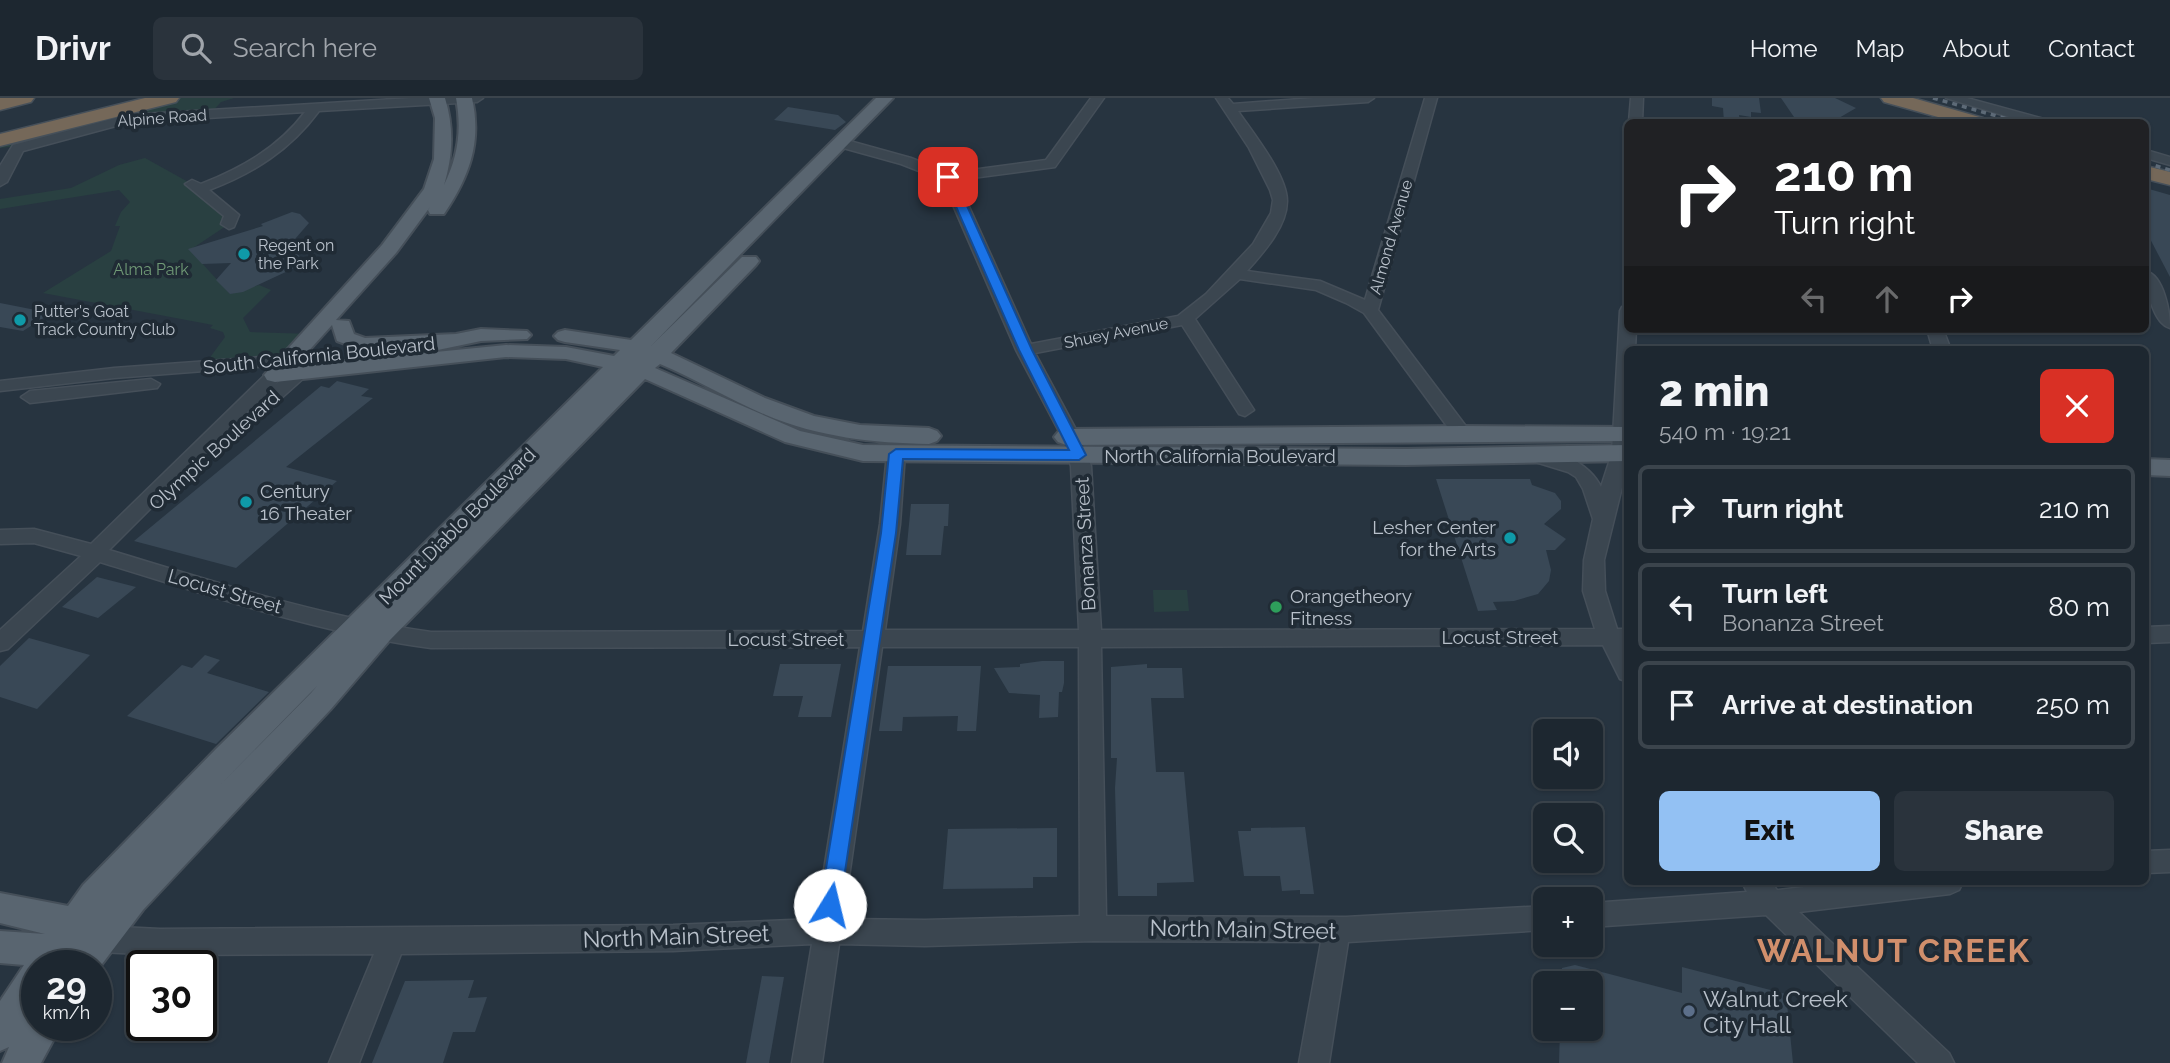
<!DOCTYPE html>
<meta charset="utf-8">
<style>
body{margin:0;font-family:Raleway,sans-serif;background:#2a333c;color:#f1f3f6;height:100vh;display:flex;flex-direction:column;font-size:26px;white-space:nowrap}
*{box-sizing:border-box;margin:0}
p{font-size:23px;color:#a0a5ab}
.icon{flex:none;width:38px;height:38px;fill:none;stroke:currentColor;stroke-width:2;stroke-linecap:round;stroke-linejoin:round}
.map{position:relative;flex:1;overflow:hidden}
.panel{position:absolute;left:1624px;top:248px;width:525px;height:539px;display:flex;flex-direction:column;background:#1d2730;border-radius:10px;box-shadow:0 2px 5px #0004,0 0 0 2px #3b444c}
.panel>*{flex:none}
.banner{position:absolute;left:1624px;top:21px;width:525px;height:214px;border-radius:10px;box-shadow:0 2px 5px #0004,0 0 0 2px #3b444c;background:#202124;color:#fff;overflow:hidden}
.fabs{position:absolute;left:1533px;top:621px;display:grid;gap:14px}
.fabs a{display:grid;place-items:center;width:70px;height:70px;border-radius:10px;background:#1d2730;box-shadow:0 2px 5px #0004,0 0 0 2px #3b444c;font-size:35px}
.speed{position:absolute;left:21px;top:852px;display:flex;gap:14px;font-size:35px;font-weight:700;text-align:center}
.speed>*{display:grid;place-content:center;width:91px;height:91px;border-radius:50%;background:#1d2730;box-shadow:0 2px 5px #0004,0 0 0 2px #3b444c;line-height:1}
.speed small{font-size:18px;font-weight:400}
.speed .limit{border:4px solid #111;border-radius:10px;background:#fff;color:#111}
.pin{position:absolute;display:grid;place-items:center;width:60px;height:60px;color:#fff;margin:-30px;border-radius:14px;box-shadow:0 4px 10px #0006}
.me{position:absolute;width:77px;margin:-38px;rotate:9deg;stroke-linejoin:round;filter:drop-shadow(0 0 5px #0008)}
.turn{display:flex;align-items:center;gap:24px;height:147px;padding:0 35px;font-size:32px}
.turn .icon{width:91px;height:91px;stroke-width:2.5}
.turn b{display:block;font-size:49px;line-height:60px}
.lanes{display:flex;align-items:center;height:66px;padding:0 35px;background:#0003;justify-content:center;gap:35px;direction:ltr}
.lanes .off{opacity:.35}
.round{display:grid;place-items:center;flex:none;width:74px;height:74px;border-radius:10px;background:#2a333c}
.summary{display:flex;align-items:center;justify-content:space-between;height:119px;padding:0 35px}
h1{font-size:42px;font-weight:800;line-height:52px}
.primary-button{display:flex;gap:14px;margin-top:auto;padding:14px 35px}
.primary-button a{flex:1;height:80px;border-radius:10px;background:#93c1f3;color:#111;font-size:28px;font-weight:800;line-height:80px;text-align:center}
.primary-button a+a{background:#2a333c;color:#f1f3f6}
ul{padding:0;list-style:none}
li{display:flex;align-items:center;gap:21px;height:88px;margin:0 14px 10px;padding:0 21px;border:4px solid #3b444c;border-radius:10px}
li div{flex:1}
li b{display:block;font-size:26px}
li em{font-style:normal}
header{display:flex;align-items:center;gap:42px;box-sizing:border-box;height:98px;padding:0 35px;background:#1d2730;border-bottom:2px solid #3b444c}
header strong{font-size:33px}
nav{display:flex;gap:38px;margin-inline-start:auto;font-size:24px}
.search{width:490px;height:63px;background:#2a333c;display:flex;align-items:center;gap:18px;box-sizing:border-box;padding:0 24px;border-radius:10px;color:#a0a5ab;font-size:26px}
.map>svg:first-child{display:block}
.green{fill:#294041}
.building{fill:#394856}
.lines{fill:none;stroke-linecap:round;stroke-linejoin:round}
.minor-casing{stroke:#454f59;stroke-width:3}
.major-casing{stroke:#454f59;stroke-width:4}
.highway-casing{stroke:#46505a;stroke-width:3}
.minor{fill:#3b4650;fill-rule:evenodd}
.major{fill:#596570;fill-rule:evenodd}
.highway{fill:#756859;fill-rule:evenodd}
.rail{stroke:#5d6a77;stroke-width:3.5;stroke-dasharray:5 5;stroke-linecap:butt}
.route{fill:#1a73e8;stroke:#114b97;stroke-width:2}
.culture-dot{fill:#0f9aa8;stroke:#202b35;stroke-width:2.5}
.leisure-dot{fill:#2e9e5b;stroke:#202b35;stroke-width:2.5}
.service-dot{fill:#5c6f8a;stroke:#202b35;stroke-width:2.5}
.labels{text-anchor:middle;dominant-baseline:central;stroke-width:7;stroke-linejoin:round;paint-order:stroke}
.far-street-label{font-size:16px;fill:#b8c0ca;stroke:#202b35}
.far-poi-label{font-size:16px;fill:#b8c0ca;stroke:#202b35;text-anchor:start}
.far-park-label{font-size:16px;fill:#709a76;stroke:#202b35}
.street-label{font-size:19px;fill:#b8c0ca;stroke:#202b35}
.poi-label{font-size:19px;fill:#b8c0ca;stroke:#202b35;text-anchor:start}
.near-street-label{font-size:23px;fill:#b8c0ca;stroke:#202b35}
.near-poi-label{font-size:23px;fill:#b8c0ca;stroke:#202b35;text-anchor:start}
.near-district-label{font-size:32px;font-weight:bold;letter-spacing:2px;fill:#d18f6c;stroke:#202b35}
</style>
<header>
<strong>Drivr</strong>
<div class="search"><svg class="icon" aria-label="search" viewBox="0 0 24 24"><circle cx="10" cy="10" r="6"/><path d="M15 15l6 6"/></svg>Search here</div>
<nav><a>Home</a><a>Map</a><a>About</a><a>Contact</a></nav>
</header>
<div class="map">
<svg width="2170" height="965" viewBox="0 0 2170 965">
<rect width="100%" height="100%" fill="#273440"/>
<g class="green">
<path d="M 169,0 L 234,0 L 221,4 L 210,16 L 126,21 L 28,47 L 0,50 L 0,42 Z"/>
<path d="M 145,60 L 190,85 L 232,117 L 229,126 L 190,152 L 230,196 L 259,187 L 271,192 L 243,220 L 250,234 L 314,236 L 289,262 L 203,269 L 225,239 L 223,234 L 210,230 L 213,227 L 43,195 L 111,153 L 120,128 L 115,128 L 121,114 L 130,104 L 119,92 L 0,111 L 0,101 L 71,90 L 119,67 Z"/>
<path d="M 1153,492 L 1187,492 L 1189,513 L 1154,514 Z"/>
</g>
<g class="building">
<path d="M 1712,0 L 1759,0 L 1761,15 L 1751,14 L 1751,19 L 1739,17 L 1740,24 L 1724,24 L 1723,10 L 1712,8 Z"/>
<path d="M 1781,0 L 1835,0 L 1856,10 L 1832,24 L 1818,24 L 1794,19 Z"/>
<path d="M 788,9 L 838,17 L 846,24 L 835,32 L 774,22 Z"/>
<path d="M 2149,91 L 2170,97 L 2170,179 L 2146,133 L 2146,97 Z"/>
<path d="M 292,114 L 300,116 L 309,125 L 295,141 L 302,148 L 295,153 L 305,165 L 243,194 L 230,196 L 216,182 L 231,165 L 202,166 L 188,151 L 263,128 L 261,126 Z"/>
<path d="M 0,205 L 51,215 L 23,233 L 0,229 Z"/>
<path d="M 337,283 L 369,291 L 361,298 L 373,300 L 286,369 L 337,383 L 236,470 L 134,443 L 321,288 L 329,290 Z"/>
<path d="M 1436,381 L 1530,381 L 1532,387 L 1555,395 L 1561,403 L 1561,411 L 1544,426 L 1566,441 L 1555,452 L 1546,452 L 1551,472 L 1549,483 L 1538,496 L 1514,503 L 1493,504 L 1497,512 L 1478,513 Z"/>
<path d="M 911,406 L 949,406 L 948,428 L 944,428 L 941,457 L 906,457 Z"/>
<path d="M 97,479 L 136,489 L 98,520 L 62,509 Z"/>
<path d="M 29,540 L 90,557 L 37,611 L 0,599 L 0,568 Z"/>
<path d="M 205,557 L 220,562 L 207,575 L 269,594 L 216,646 L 127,618 L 182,567 L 192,570 Z"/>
<path d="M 1042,563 L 1064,563 L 1064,585 L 1062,594 L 1059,594 L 1058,619 L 1039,620 L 1040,597 L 1009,595 L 994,570 L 1020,569 L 1020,566 Z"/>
<path d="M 780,566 L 841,566 L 831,619 L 798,619 L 803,598 L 773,598 Z"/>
<path d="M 1147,566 L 1147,570 L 1182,570 L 1184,600 L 1151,600 L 1156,674 L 1184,674 L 1194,784 L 1157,785 L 1157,798 L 1118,798 L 1115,690 L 1117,660 L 1111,660 L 1111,569 Z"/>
<path d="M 888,568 L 981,568 L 976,633 L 957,633 L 958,618 L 903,619 L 902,633 L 879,633 Z"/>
<path d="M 1305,729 L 1314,796 L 1300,796 L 1300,792 L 1282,793 L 1280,778 L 1244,778 L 1238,733 L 1251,733 L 1251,730 Z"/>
<path d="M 1057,730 L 1057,779 L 1033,779 L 1033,790 L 943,791 L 948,731 Z"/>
<path d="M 1575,867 L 1682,895 L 1682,869 L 1786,896 L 1793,965 L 1559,965 L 1560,931 L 1591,931 L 1591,886 L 1561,886 L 1562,870 Z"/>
<path d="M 762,878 L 784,879 L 769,965 L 746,965 Z"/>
<path d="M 474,882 L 468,900 L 487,899 L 475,934 L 453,934 L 443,965 L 372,965 L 405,883 Z"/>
</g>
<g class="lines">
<g class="minor-casing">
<g id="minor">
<path d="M 412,0 L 483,0 L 477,4 L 319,13 C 290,52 254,75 209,92 L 239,117 L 234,129 L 229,131 L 221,126 L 224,118 L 185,86 L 192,82 L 201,86 C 241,70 278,50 305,14 L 127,25 L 23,53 L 7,84 L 0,88 L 0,68 L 13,47 L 127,17 Z"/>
<path d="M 1091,0 L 1104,0 L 1055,69 L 957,82 L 1031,246 L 1178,218 L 1206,196 L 1253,146 L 1271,115 L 1273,102 L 1270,92 L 1249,50 L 1216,0 L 1228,0 L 1233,6 L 1314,0 L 1374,0 L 1368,4 L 1238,13 C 1253,35 1287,77 1287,103 C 1287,129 1263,155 1247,173 L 1320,183 L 1365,202 L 1425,0 L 1437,0 L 1378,212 L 1471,335 L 1469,339 L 1455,339 L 1364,215 L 1346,205 L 1316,192 L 1240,181 L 1195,221 L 1254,312 L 1245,318 L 1239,316 L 1182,227 L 1035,255 L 1080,339 L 1091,368 L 1101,532 L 1595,531 L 1583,493 L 1584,462 L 1593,421 L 1583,391 L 1576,379 L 1568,374 L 1529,362 L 1527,358 L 1529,354 C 1555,347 1590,366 1601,389 L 1612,355 L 1620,213 L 1622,209 L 1628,208 L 1628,231 L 1636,231 L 1635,252 L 1628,252 L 1628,365 L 1604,462 L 1605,493 L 1617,531 L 1628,531 L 1628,584 L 1620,581 L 1603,547 L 1101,549 L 1106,818 L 1346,819 L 1545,808 L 1545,832 L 1348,844 L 1329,965 L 1299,965 L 1321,844 L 1093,843 L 925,848 L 839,846 L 822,965 L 792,965 L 812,846 L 673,853 L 401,856 L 359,965 L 329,965 L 374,856 L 160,857 L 100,854 L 90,850 L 87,841 L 90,832 L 100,828 L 160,831 L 673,827 L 816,821 L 860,549 L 431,550 C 318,535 209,497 100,464 L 8,551 L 0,553 L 0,532 L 81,458 L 34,445 L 0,446 L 0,432 L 34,431 L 91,446 L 269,273 L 275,272 L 284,277 L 275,287 L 293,271 L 299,270 L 308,275 L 305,279 L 267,313 L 261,315 L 252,309 L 109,452 C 215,484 321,519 431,534 L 863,533 L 880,426 L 887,356 L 889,352 L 903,352 L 905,356 L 900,426 L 885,532 L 1079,532 L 1071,368 L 1062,339 L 1016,252 L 942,82 L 901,66 L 836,48 L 834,45 L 836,42 L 846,42 L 911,60 L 949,75 L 1046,62 ZM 882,549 L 1079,549 L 1080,818 L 925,822 L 843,821 Z"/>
<path d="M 1631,0 L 1643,0 L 1642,24 L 1629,24 Z"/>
<path d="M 1946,0 L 1967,0 L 2044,21 L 2046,24 L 2026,24 Z"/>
<path d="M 2146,52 L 2170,59 L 2170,67 L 2146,60 Z"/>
<path d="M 2146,173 C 2164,178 2170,214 2170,230 C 2153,226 2145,188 2146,173 Z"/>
<path d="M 1927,231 L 1943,231 L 1951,252 L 1933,252 Z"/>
<path d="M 289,257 L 298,262 L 295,266 L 114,280 L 0,293 L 0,283 L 114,270 Z"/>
<path d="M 151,281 L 160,286 L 157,290 L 30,305 L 21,299 L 30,293 Z"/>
<path d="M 2170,528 L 2170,544 L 2146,545 L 2146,529 Z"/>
<path d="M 2170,752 L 2170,774 L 2146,775 L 2146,753 Z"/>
<path d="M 1742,784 L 1771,784 L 1777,792 L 1848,784 L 1963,784 L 1959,792 L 1950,796 L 1799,814 L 1949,955 L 1954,965 L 1918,965 L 1766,817 L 1591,829 L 1591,805 L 1747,794 Z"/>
</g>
</g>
<g class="major-casing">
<g id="major">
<path d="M 429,0 L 445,0 C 454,30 453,57 444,87 C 458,58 462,32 456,0 L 472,0 C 482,45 469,79 444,116 L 430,116 L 428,112 L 430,109 L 396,155 L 336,222 L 349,223 L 354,236 L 365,240 L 456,236 L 481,231 L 527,233 L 531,237 L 527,241 L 481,243 L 433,253 L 425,250 L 365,253 L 337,243 L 332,227 L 295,268 L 506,247 L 566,249 L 614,258 L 620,252 L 565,244 L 558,242 L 554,238 L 558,234 L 565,232 L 631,242 L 876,0 L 893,0 L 651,248 L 742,159 L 756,159 L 759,163 L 756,167 L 671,255 L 765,300 L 814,318 L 860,327 L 929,330 L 937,333 L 941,338 L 937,343 L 929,346 C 873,345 818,339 766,317 C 730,302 696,281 660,266 L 655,270 L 800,333 L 863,347 L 1406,351 L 1628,347 L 1628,363 L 1406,367 L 863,363 L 785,344 L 645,281 L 390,542 L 331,611 L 143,812 L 96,874 L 96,868 L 37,868 L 37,909 L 33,914 L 37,913 L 37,928 L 61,928 L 41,965 L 2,965 L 9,949 L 0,953 L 0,903 L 24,867 L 0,865 L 0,833 L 45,836 L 0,825 L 0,795 L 68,808 L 83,787 L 216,651 L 603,269 L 566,261 L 506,259 L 275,284 L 267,282 L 264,277 L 382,147 L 424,91 L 434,61 L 435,20 ZM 317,588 L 311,595 L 220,687 Z"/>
<path d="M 1462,328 L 1628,329 L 1628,343 L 1066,347 L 1058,344 L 1054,339 L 1058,334 L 1066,331 Z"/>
<path d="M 2146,361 L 2170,362 L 2170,378 L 2146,377 Z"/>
</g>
</g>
<g class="highway-casing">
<g id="highway">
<path d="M 0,0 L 34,0 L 31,4 L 0,12 Z"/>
<path d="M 145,0 L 179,0 L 176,4 L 0,48 L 0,36 Z"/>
<path d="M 1881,0 L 1913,0 L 1983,20 L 1986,24 L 1956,24 L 1884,4 Z"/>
<path d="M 2146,68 L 2170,74 L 2170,87 L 2146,81 Z"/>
</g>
</g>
<use href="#minor" class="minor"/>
<use href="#major" class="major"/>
<use href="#highway" class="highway"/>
<g class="rail">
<path d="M 1933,0 L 2018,24"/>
<path d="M 2146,65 L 2170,72"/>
</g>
</g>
<path class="route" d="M 948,76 L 954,79 L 1032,252 L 1086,357 L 1079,362 L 903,361 L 896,435 L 840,807 L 837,813 L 830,816 L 823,813 L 820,807 L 881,435 L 889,356 L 896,351 L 1069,352 L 1019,252 L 943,79 Z"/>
<g class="culture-dot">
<circle cx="244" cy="156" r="7"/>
<circle cx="20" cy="222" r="7"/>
<circle cx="246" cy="404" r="7"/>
<circle cx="1510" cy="440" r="7"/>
</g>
<circle class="leisure-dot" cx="1276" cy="509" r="7"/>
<circle class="service-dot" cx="1689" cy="913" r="7"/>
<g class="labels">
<g class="far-street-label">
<text transform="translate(162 20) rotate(-4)">Alpine Road</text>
<text transform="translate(1391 139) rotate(-74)">Almond Avenue</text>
<text transform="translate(1116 235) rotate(-11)">Shuey Avenue</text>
</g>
<g class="far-poi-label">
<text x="258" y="147">Regent on<tspan x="258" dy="18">the Park</tspan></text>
<text x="34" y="213">Putter's Goat<tspan x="34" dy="18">Track Country Club</tspan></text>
</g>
<g class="far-park-label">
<text x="151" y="171">Alma Park</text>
</g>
<g class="street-label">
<text transform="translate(319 257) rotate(-6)">South California Boulevard</text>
<text transform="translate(214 352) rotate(-42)">Olympic Boulevard</text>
<text x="1220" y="358">North California Boulevard</text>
<text transform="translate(457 428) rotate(-45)">Mount Diablo Boulevard</text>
<text transform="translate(1085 446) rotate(-93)">Bonanza Street</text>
<text transform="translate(225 493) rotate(16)">Locust Street</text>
<text x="1500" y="539">Locust Street</text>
<text x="786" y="541">Locust Street</text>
</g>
<g class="poi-label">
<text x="260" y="393">Century<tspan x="260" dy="22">16 Theater</tspan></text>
<text x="1496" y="429" text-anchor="end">Lesher Center<tspan x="1496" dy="22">for the Arts</tspan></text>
<text x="1290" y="498">Orangetheory<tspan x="1290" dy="22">Fitness</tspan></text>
</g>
<g class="near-street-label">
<text transform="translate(1243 831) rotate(1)">North Main Street</text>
<text transform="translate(676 838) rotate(-2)">North Main Street</text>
</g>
<g class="near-poi-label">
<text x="1703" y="900">Walnut Creek<tspan x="1703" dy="26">City Hall</tspan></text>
</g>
<g class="near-district-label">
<text x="1894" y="852">WALNUT CREEK</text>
</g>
</g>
</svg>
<div class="fabs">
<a><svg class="icon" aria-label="sound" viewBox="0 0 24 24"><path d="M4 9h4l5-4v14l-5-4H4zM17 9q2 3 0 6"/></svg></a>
<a><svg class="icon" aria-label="search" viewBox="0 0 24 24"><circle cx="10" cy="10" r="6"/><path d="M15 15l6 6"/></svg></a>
<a>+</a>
<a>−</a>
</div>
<div class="speed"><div>29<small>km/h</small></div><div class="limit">30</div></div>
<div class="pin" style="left:948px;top:79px;background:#d93025"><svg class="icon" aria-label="arrive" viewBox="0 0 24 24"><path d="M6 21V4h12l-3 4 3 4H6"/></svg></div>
<svg class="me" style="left:830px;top:807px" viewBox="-20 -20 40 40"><circle r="19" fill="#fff"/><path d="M0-13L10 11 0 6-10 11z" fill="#1a73e8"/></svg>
<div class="banner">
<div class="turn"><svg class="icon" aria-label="right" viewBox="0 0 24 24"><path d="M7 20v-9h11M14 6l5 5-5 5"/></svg><div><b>210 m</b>Turn right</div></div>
<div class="lanes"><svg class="icon off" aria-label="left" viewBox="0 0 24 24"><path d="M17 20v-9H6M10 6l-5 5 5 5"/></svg><svg class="icon off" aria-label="ahead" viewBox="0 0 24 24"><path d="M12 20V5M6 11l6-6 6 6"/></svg><svg class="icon" aria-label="right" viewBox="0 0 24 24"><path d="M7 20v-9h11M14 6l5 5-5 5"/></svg></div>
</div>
<section class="panel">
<div class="summary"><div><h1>2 min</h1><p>540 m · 19:21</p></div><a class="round" style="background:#d93025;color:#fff"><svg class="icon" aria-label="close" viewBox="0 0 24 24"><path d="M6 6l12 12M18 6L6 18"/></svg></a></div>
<ul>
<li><svg class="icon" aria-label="right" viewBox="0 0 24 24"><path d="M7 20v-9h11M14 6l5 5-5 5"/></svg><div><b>Turn right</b></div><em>210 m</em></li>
<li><svg class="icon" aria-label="left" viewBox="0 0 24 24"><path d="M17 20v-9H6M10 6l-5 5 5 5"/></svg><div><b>Turn left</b><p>Bonanza Street</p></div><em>80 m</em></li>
<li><svg class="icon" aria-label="arrive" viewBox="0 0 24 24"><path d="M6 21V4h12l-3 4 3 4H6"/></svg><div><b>Arrive at destination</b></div><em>250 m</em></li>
</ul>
<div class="primary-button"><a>Exit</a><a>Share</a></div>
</section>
</div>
